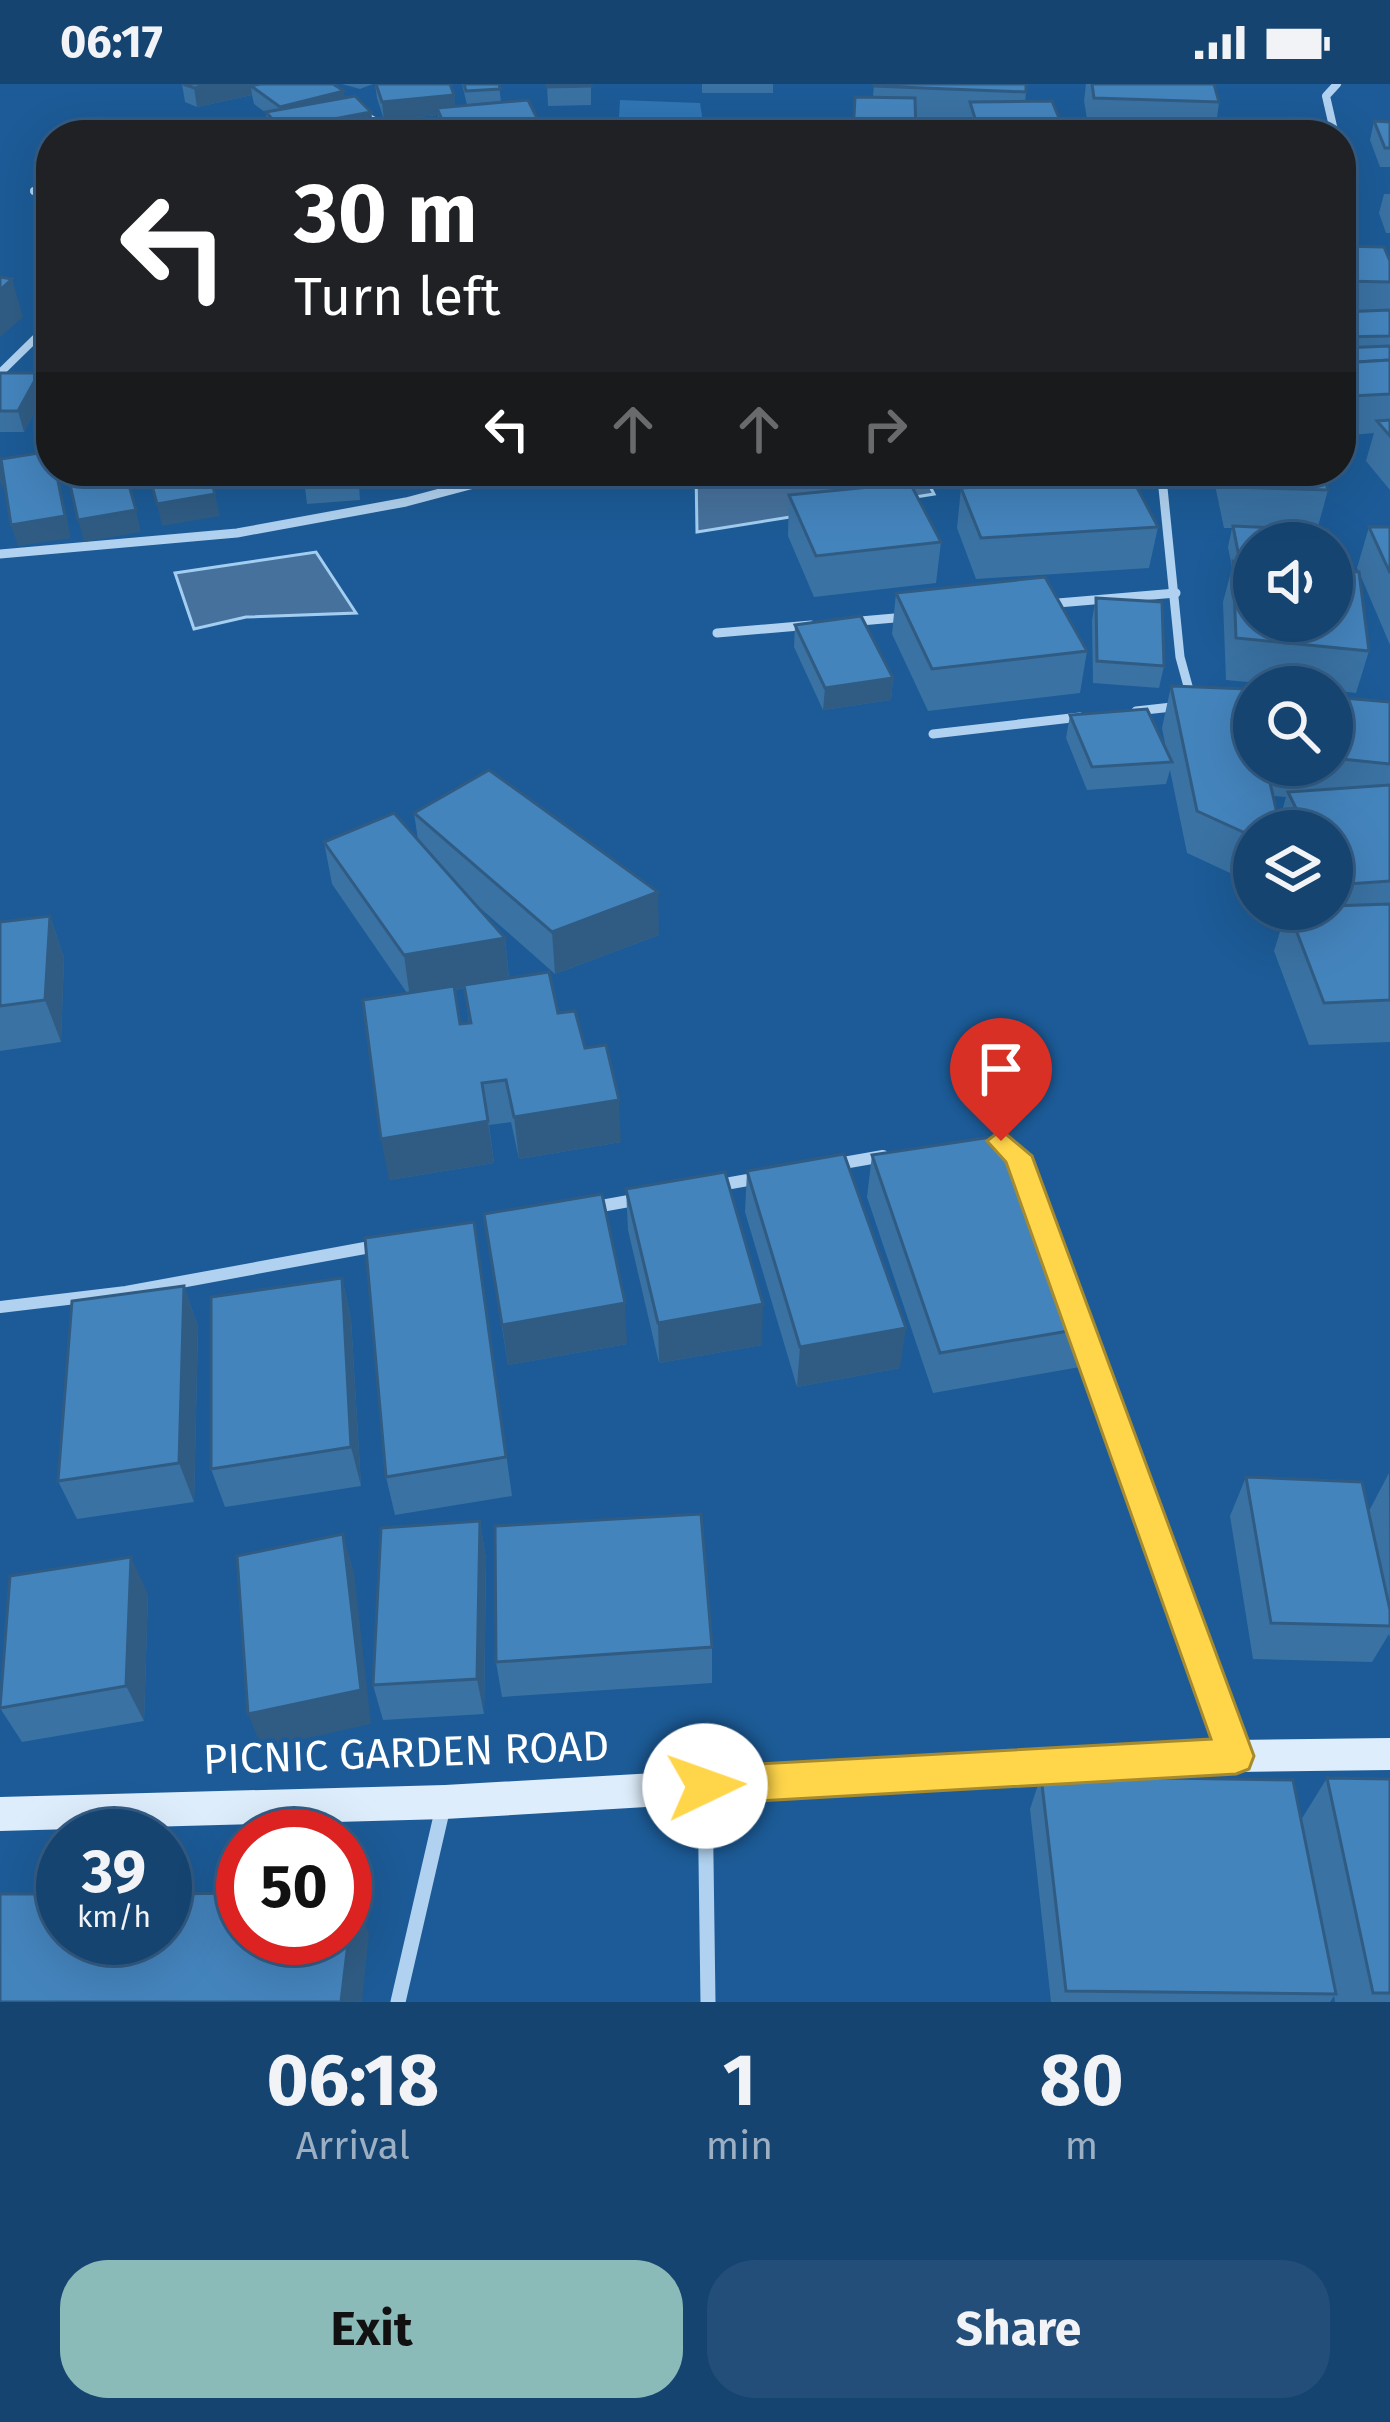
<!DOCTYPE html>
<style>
body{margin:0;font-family:"Fira Sans",sans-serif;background:#224e79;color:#f1f3f6;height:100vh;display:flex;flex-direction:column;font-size:45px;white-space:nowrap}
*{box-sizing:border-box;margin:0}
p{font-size:39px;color:#9db0c3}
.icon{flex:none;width:66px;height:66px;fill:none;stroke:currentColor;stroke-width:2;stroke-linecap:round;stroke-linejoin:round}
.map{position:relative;height:1918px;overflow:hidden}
.drawer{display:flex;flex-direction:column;background:#154471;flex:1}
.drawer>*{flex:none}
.hud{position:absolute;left:36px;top:36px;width:1320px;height:366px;border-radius:48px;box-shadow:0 12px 48px #0002,0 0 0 3px #345c84;background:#202124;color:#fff;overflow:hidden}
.controls{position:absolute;left:1233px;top:438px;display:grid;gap:24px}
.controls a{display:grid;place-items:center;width:120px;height:120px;border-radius:50%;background:#154471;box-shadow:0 12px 48px #0002,0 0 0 3px #345c84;font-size:60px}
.speed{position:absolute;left:36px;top:1725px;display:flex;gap:24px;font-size:60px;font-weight:700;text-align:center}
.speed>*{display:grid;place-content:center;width:156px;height:156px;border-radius:50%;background:#154471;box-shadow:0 12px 48px #0002,0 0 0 3px #345c84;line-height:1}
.speed small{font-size:30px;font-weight:400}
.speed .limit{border:18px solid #d22;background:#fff;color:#111}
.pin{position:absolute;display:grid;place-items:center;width:102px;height:102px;color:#fff;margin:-123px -51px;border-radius:50% 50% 50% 0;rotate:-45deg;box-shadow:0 0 12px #0007}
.pin .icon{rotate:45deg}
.me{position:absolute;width:132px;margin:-66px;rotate:87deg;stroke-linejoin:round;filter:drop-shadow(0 0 9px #0008)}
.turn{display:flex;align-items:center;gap:42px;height:252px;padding:0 60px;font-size:54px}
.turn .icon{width:156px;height:156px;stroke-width:2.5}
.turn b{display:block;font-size:84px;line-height:102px}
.lanes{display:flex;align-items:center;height:114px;padding:0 60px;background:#0003;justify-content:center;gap:60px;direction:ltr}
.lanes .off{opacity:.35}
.eta{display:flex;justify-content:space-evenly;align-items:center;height:204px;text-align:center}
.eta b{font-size:72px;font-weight:700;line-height:84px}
.primary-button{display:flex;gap:24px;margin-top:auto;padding:24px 60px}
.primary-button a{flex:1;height:138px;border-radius:48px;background:#8bbbb9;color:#111;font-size:48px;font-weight:700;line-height:138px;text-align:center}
.primary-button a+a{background:#224e79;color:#f1f3f6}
.status{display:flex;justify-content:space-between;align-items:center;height:84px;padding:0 60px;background:#154471;direction:ltr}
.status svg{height:33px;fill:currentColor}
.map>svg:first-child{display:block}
.green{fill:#3075b4}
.water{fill:#46719c;stroke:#a3cef1;stroke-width:3}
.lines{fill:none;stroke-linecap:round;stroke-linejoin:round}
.street-far3{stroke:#b0d2f0;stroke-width:8}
.street-far2{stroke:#b0d2f0;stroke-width:9}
.street-far1{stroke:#b0d2f0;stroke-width:12}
.street{stroke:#b0d2f0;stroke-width:15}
.secondary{fill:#deedfb;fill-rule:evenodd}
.wall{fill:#3a72a3;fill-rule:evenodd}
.shaded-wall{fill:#305c84}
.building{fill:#4484bd;stroke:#305c84;stroke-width:3}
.route{fill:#ffd54a;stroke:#a68a30;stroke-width:3}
.labels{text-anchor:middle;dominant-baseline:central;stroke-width:9;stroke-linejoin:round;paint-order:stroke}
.near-street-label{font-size:42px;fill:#fff;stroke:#1c5b97}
</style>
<div class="status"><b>06:17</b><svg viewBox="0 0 49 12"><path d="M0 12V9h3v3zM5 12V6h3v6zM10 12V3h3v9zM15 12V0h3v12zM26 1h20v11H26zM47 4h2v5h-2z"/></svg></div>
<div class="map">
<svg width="1390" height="1918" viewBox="0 0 1390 1918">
<rect width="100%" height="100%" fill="#1c5b97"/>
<path class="green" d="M 620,16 L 700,19 L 705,51 L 618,51 Z"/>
<g class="water">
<path d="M 696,387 L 922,387 L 934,410 L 697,448 Z"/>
<path d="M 316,468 L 356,529 L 246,533 L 194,545 L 175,489 Z"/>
</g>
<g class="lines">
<g class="street-far3">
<path d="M 362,30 L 399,51"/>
<path d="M 1335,51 L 1326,12 L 1337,0"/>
<path d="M 1341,80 L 1346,102 L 1341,105"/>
<path d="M 34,107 L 51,108"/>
<path d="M 0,289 L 51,239"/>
</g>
<g class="street-far2">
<path d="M 0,470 L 237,449 L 406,418 L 523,387"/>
<path d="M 1046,520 L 1176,509"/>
<path d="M 849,538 L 906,533"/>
<path d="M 717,549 L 811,541"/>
<path d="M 1191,613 L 1180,573 L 1162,394 L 1196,387"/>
<path d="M 1136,627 L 1181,622"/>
<path d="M 933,650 L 1080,633"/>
</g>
<g class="street-far1">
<path d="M 832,1081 L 883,1072"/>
<path d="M 714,1102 L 759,1094"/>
<path d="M 590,1124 L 640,1115"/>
<path d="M 0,1223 L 126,1208 L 381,1161"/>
</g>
<g class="street">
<path d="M 1083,1250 L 1235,1671"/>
<path d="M 705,1703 L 708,1918"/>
<path d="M 398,1918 L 444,1719"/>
</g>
<path class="secondary" d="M 1390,1654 L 1390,1686 L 1236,1688 L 445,1735 L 0,1747 L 0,1713 L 445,1701 L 1236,1656 Z"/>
</g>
<g class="wall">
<path d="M 182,0 L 344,7 L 344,14 L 371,28 L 374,47 L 352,51 L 273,51 L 269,46 L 266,29 L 254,20 L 252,11 L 197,23 L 185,18 Z"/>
<path d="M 342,0 L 373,0 L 360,5 Z"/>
<path d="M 375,0 L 454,11 L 455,23 L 467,21 L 462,0 L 499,0 L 501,18 L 539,51 L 442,51 L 439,43 L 438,31 L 384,36 L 377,14 Z"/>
<path d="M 547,0 L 591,0 L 591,21 L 548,22 Z"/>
<rect x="702" y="0" width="71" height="9"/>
<path d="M 874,0 L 1026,8 L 1025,18 L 1066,51 L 966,51 L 967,40 L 916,38 L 916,51 L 852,51 L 855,13 L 873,13 Z"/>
<path d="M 1086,0 L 1214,0 L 1219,18 L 1215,51 L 1076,51 L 1078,38 L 1086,38 L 1087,35 L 1084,17 Z"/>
<path d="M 1374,37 L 1390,38 L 1390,83 L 1380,83 L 1370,56 Z"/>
<path d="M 1384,110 L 1390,110 L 1390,149 L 1386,149 L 1379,129 Z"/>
<path d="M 1341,162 L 1390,177 L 1390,406 L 1366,377 L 1374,349 L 1341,352 Z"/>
<path d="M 51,173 L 51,212 L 43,181 Z"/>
<path d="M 0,289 L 44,310 L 24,348 L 0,348 Z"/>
<path d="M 303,387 L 358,387 L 360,416 L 307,420 Z"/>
<path d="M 1021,387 L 1129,387 L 1130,394 L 1158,443 L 1149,484 L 976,495 L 957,444 L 961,404 L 1023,400 Z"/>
<path d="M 1212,387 L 1322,387 L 1328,406 L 1317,446 L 1338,486 L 1359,488 L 1357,484 L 1369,443 L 1390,443 L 1390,561 L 1359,488 L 1369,567 L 1356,609 L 1332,606 L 1332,603 L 1300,603 L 1226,596 L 1223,518 L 1232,484 L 1228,463 L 1232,444 L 1224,444 Z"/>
<path d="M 789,411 L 941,458 L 936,499 L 814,513 L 788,452 Z"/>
<path d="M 896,509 L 1087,567 L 1080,609 L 928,627 L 892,550 Z"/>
<path d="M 1096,514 L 1164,582 L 1159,604 L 1093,599 L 1092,536 Z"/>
<path d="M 795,541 L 893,594 L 891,616 L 823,626 L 794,563 Z"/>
<path d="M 1171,602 L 1254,681 L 1332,681 L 1332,613 L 1390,618 L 1390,958 L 1309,961 L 1274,867 L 1287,825 L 1332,825 L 1332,747 L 1254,747 L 1254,800 L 1187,769 L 1170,686 L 1166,700 L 1087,706 L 1066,654 L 1070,631 L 1166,665 L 1162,644 ZM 1273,712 L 1286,713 L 1279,738 Z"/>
<path d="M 414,729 L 659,851 L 555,890 L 471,816 L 505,854 L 509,894 L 558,929 L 585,964 L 621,1058 L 519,1075 L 511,1038 L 489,1041 L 494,1079 L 389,1096 L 407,909 L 332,800 L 324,758 L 418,756 ZM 465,904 L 469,939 L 460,940 L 455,906 Z"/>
<path d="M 50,832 L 64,874 L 61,958 L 0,967 L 0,838 Z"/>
<path d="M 872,1071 L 1091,1243 L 1080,1283 L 933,1309 L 867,1113 Z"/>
<path d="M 747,1087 L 900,1284 L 797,1303 L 745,1128 Z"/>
<path d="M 626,1105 L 762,1261 L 659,1279 L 628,1146 Z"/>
<path d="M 484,1130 L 627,1260 L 508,1281 Z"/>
<path d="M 474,1138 L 512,1412 L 395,1431 L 386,1393 Z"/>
<path d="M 342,1194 L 351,1235 L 361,1402 L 225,1423 L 211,1385 Z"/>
<path d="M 184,1202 L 198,1243 L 194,1418 L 77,1435 L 58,1397 Z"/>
<path d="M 1389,1389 L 1390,1554 L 1389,1550 L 1372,1578 L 1253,1575 L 1230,1432 L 1246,1393 L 1369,1427 Z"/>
<path d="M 480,1437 L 486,1475 L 484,1630 L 383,1636 L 373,1601 Z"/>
<path d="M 148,1510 L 144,1637 L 22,1658 L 0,1624 Z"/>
<path d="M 712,1563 L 712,1599 L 502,1613 L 496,1578 Z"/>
<path d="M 1041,1692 L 1301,1736 L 1327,1694 L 1390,1695 L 1390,1918 L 1335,1918 L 1334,1912 L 1330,1918 L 1051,1918 L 1030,1725 Z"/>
</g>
<g class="shaded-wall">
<path d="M 214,0 L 301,0 L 251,2 L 252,11 L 197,23 L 194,4 Z"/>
<path d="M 344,7 L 346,25 L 283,41 L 280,23 Z"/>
<path d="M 454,11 L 456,29 L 437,24 L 438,31 L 384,36 L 382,18 Z"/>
<path d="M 371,28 L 374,47 L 352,51 L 282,51 L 281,45 Z"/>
<path d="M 538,36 L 539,51 L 447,51 L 446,45 Z"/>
<path d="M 12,195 L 23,233 L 0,253 L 0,206 Z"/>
<path d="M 39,289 L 44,310 L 24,348 L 18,327 Z"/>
<path d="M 0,369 L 5,386 L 3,406 L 0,397 Z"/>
<path d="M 56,387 L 58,388 L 71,454 L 18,462 L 11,441 Z"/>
<path d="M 395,387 L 479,387 L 396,396 Z"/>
<path d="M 215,410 L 220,432 L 162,442 L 157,420 Z"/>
<path d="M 136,426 L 141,448 L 84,458 L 78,436 Z"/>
<path d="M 893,594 L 891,616 L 823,626 L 825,604 Z"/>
<path d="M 658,808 L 659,851 L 555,890 L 552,848 Z"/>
<path d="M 50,832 L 64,874 L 61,958 L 45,916 Z"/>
<path d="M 505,854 L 509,896 L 410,914 L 404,871 Z"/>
<path d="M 619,1016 L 621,1058 L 519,1075 L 514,1033 Z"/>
<path d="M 488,1037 L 494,1079 L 389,1096 L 381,1055 Z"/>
<path d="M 342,1194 L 351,1235 L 361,1402 L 351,1363 Z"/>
<path d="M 184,1202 L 198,1243 L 194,1418 L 179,1379 Z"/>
<path d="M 625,1219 L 627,1260 L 508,1281 L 502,1241 Z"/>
<path d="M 763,1220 L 762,1261 L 659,1279 L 658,1239 Z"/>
<path d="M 906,1244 L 900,1284 L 797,1303 L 800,1263 Z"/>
<path d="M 480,1437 L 486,1475 L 484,1630 L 477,1595 Z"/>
<path d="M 343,1450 L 354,1488 L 371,1640 L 262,1664 L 248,1630 Z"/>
<path d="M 131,1473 L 148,1510 L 144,1637 L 126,1602 Z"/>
<path d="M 354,1809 L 369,1850 L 362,1918 L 341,1918 Z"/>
</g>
<g class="building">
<path d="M 183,0 L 214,0 L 194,4 Z"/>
<path d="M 260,0 L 333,0 L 344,7 L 280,23 L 251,2 Z"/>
<path d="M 376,0 L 450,0 L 454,11 L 382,18 Z"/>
<path d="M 464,0 L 499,0 L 500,5 L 466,7 Z"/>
<path d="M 547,0 L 591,0 L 591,2 L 547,3 Z"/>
<path d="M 874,0 L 1026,0 L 1026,8 L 874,2 Z"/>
<path d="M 1092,0 L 1214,0 L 1219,18 L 1094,14 Z"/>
<path d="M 355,12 L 371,28 L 281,45 L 266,28 Z"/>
<path d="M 855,13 L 915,14 L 916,51 L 853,51 Z"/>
<path d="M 528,16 L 538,36 L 446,45 L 437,24 Z"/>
<path d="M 1052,17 L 1066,51 L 980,51 L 970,18 Z"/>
<path d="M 1086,35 L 1214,43 L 1215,51 L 1199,51 L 1199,44 L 1086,38 Z"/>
<path d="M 836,37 L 841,51 L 771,51 L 768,39 Z"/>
<path d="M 1374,37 L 1390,38 L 1390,64 L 1385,64 Z"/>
<path d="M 1078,38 L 1199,44 L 1199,51 L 1078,51 Z"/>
<path d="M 1341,162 L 1384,163 L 1390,177 L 1390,198 L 1341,197 Z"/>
<path d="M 0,193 L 12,195 L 0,206 Z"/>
<path d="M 1390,226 L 1390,252 L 1341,253 L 1341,228 Z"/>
<path d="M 1390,262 L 1390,276 L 1341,279 L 1341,264 Z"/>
<path d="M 1390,276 L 1390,310 L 1352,312 L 1341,299 L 1341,279 Z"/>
<path d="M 0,289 L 39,289 L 18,327 L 0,327 Z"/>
<path d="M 1390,336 L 1390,352 L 1377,337 Z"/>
<path d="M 51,367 L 51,387 L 56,387 L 65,432 L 11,441 L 1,375 Z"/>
<path d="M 67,387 L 125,387 L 136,426 L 78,436 Z"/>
<path d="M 148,387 L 164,387 L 165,390 L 185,387 L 208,387 L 215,410 L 157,420 Z"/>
<path d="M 303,387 L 356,387 L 357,394 L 303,399 Z"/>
<path d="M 1034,387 L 1129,387 L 1130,391 L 1035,390 Z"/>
<path d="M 1230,387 L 1322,387 L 1328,406 L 1234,403 Z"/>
<path d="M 1132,394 L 1158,443 L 981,454 L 961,404 Z"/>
<path d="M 910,399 L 941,458 L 816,472 L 789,411 Z"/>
<path d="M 1233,442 L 1328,446 L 1332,459 L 1254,459 L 1254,479 L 1240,478 Z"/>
<path d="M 1369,443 L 1390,443 L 1390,489 Z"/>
<path d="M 1332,461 L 1338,486 L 1332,486 Z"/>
<path d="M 1233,477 L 1254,479 L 1254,537 L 1332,537 L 1332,486 L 1359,488 L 1369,567 L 1236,554 Z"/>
<path d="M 1045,493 L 1087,567 L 932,585 L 896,509 Z"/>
<path d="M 1096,514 L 1162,518 L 1164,582 L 1097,577 Z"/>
<path d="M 861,532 L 893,594 L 825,604 L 795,541 Z"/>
<path d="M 1171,602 L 1249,605 L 1254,627 L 1254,681 L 1266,681 L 1281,747 L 1254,747 L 1254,753 L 1197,727 Z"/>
<path d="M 1332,613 L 1390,618 L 1390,680 L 1332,674 Z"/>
<path d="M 1147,625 L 1172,678 L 1092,683 L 1070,631 Z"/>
<path d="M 489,686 L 658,808 L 552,848 L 414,729 Z"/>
<path d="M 1390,701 L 1390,797 L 1334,801 L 1332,747 L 1307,747 L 1288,708 Z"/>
<path d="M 394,729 L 505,854 L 404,871 L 324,758 Z"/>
<path d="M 1390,820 L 1390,916 L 1324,919 L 1288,825 L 1332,825 L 1332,822 Z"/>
<path d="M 50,832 L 45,916 L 0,922 L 0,838 Z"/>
<path d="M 549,888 L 558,929 L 575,927 L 585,964 L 606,961 L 619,1016 L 514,1033 L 506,996 L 482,999 L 488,1037 L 381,1055 L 363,916 L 454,902 L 460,940 L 471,939 L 464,901 Z"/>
<path d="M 1011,1050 L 1091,1243 L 940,1269 L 872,1071 Z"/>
<path d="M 844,1070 L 906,1244 L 800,1263 L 747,1087 Z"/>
<path d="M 725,1088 L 763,1220 L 658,1239 L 626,1105 Z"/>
<path d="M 602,1110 L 625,1219 L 502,1241 L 484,1130 Z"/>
<path d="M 474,1138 L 506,1373 L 386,1393 L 365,1154 Z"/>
<path d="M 342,1194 L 351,1363 L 211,1385 L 211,1213 Z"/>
<path d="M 184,1202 L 179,1379 L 58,1397 L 72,1217 Z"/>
<path d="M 1246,1393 L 1362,1398 L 1390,1526 L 1390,1542 L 1271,1539 Z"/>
<path d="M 701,1430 L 712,1563 L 496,1578 L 495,1442 Z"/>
<path d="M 480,1437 L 477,1595 L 373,1601 L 381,1444 Z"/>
<path d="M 343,1450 L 361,1606 L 248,1630 L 237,1472 Z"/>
<path d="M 131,1473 L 126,1602 L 0,1624 L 10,1492 Z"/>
<path d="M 1041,1692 L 1293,1696 L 1336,1910 L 1066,1907 Z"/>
<path d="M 1327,1694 L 1390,1695 L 1390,1909 L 1373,1909 Z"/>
<path d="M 243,1809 L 243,1854 L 345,1854 L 345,1809 L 354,1809 L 341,1918 L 0,1918 L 0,1810 L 63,1810 L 63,1854 L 165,1854 L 165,1810 Z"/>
</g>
<path class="route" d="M 1001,1046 L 1032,1072 L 1254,1672 L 1249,1685 L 1236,1690 L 705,1720 L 692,1715 L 687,1702 L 692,1688 L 705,1683 L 1211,1655 L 1006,1078 L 987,1057 Z"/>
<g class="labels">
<g class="near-street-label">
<text transform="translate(406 1669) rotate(-2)">PICNIC GARDEN ROAD</text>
</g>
</g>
</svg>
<div class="controls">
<a><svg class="icon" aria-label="sound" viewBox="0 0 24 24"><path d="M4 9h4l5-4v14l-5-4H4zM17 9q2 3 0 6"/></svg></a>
<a><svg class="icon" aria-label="search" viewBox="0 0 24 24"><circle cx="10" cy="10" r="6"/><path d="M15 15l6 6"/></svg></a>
<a><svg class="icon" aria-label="layers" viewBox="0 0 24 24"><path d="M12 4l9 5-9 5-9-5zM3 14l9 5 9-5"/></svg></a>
</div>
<div class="speed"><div>39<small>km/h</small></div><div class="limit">50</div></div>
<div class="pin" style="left:1001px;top:1057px;background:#d93025"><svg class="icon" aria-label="arrive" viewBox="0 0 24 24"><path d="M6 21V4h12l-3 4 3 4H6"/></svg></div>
<svg class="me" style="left:705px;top:1702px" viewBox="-20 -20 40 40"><circle r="19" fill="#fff"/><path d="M0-13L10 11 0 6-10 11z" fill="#ffd54a"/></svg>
<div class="hud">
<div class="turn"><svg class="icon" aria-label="left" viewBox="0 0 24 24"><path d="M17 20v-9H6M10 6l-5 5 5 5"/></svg><div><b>30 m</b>Turn left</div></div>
<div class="lanes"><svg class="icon" aria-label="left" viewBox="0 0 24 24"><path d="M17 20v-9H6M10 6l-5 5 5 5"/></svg><svg class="icon off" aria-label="ahead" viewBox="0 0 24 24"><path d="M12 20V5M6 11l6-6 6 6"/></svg><svg class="icon off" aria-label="ahead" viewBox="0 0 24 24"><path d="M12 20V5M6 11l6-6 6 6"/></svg><svg class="icon off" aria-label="right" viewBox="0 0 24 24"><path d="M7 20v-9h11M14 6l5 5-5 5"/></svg></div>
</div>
</div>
<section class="drawer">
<div class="eta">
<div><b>06:18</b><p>Arrival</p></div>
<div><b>1</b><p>min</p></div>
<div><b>80</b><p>m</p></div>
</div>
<div class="primary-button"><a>Exit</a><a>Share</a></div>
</section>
